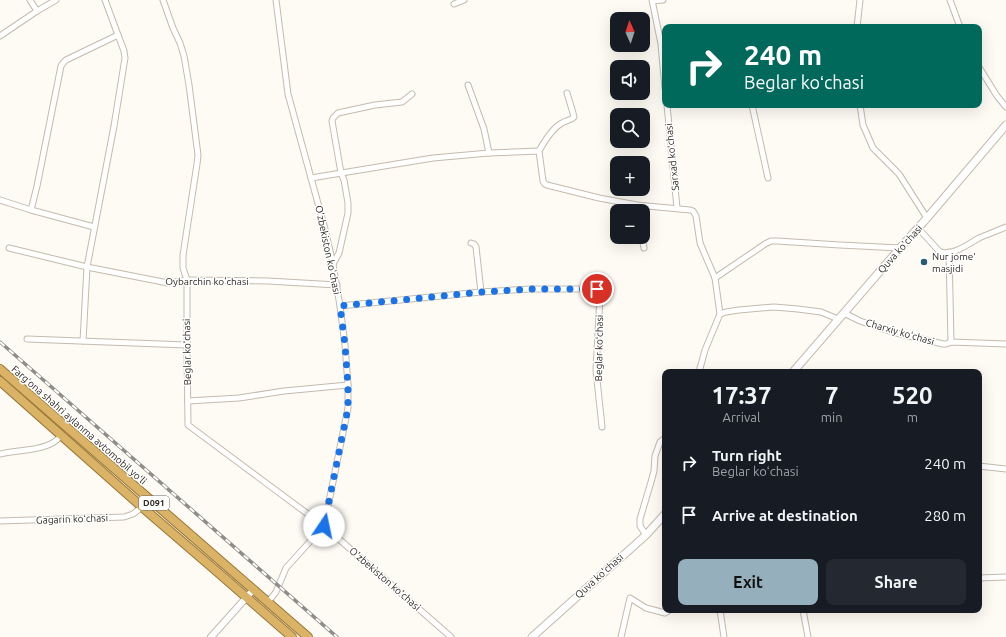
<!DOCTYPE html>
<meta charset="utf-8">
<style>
body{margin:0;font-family:Ubuntu,sans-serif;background:#242831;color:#f1f3f6;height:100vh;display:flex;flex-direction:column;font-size:15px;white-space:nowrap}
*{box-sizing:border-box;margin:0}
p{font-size:13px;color:#9ea1a6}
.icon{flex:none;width:22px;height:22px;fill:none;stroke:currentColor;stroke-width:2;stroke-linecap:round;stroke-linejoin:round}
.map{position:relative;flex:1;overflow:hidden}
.details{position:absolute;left:662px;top:369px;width:320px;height:244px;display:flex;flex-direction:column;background:#171b24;border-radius:8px;box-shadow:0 4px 16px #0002}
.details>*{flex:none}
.top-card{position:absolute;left:662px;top:24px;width:320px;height:84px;border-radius:8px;box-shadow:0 4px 16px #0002;background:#00695c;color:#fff;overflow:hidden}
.needle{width:26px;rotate:357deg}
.tools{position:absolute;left:610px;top:12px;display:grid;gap:8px}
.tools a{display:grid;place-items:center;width:40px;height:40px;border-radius:8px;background:#171b24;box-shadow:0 4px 16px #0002;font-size:20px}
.pin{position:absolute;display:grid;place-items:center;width:34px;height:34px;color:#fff;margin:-17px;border:2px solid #fff;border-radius:50%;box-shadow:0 1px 4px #0007}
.me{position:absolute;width:44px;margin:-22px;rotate:11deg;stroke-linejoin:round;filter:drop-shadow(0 0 3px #0008)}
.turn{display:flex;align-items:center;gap:14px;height:84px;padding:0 16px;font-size:18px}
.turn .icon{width:52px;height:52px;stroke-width:2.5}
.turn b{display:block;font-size:28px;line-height:34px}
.eta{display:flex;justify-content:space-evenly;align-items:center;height:68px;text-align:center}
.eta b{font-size:24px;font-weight:700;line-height:28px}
.primary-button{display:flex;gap:8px;margin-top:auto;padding:8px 16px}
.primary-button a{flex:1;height:46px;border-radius:8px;background:#95afbd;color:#111;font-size:16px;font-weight:700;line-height:46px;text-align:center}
.primary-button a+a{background:#242831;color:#f1f3f6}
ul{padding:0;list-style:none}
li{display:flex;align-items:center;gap:12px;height:52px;padding:0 16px}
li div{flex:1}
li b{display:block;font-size:15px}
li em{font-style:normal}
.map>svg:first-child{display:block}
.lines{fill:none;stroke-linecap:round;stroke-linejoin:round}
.minor-casing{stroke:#c4bbad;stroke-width:7}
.tertiary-casing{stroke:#c4bbad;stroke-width:8}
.secondary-casing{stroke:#c4bbad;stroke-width:9}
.trunk-casing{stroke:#987637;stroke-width:10}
.minor{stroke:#fff;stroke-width:5}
.tertiary{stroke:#fff;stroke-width:6}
.secondary{stroke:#fff;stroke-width:7}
.trunk{stroke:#dab367;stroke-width:8}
.rail-casing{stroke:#908c87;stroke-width:3.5}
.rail{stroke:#fff;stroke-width:2;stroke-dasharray:6;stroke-linecap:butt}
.route{stroke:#1a73e8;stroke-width:7;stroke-dasharray:0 12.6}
.poi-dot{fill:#255c77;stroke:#fff;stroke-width:1.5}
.labels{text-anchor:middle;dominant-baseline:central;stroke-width:3;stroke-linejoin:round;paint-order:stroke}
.shield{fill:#fff;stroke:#6c6966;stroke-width:1}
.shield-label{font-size:9px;font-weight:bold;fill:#2d2924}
.street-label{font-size:10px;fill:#2d2924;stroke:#fff}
.poi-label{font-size:10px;fill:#2d2924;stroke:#fff;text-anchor:start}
</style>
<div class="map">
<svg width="1006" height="637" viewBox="0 0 1006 637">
<rect width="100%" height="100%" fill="#fefaf4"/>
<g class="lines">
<g class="minor-casing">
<g id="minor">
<path d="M 30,0 L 37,11"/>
<path d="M 105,0 L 118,35"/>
<path d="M 163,0 L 173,28 L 180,43 L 184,56 L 189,85 L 198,155 L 197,164 L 183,255 L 183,268 L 187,280 L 187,345 L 188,425 L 324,526 L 286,568 L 276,592 L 268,602"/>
<path d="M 276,0 L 288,94 L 325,229 L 333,264 L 340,306 L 345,345 L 348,385 L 348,408 L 324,526 L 451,637"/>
<path d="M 652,0 L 661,44 L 665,88"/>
<path d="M 950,0 L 960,27"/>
<path d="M 653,1 L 663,0"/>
<path d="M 454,4 L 464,0"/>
<path d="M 857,27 L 860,0"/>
<path d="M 0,36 L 37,11 L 56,0"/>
<path d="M 979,67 L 997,96 L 1006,107"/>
<path d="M 468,85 L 484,129 L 489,153"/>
<path d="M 667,105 L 677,208"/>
<path d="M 752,105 L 768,178"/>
<path d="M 860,105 L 863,125 L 873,148 L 899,174 L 927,218"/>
<path d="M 539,151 C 544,142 552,128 562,123 C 566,120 570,121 574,117 L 573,113 L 567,93"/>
<path d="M 311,178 L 433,158 L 489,153 L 539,151 L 543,181 L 545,184 L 547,185 L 599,198 L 637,205 L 690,210 L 693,211 L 696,216 L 700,243 L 715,278 L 720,314 L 705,350 L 699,372"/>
<path d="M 0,200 L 31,210"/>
<path d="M 918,228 L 939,251 C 950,258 970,243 979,238 C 988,234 997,231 1006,227"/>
<path d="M 642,237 L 644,248"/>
<path d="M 471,243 L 474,244 L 476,247 L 481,292"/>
<path d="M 9,248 L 87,267 L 168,283 L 187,280 L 268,281 L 337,285"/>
<path d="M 949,252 L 951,342"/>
<path d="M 333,264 L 339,253 L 348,213 L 348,203 L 344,180 L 341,173 L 332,121 L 333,118 L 338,113 L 375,105 L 402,102 L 412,94"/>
<path d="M 715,278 L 765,244 L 771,241 L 777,241 L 840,245 L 900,248"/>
<path d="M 340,306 L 481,292 L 530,289 L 597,289 L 599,291 L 600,296 L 596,370 L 602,427"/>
<path d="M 844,313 L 860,321 L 892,332 L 943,344 L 946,344 L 951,342 L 1006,344"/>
<path d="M 720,314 L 726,312 L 739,310 L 774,307 L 798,309 L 821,312 L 838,319"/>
<path d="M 27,339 L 187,345"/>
<path d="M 83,341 L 87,267 L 114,126 L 125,58 L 124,51 L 118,35 L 66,60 L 63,63 L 61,66 L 37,186 L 31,210 L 94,227"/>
<path d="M 188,401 L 239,398 L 284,391 L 348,385"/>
<path d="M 0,454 C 16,450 40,451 54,442 C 57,440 59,438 61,436"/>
<path d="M 979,466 L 1006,469"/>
<path d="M 0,521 L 124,517 L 133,514 L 142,507"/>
<path d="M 646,535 L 640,526 L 640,519 L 651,482 L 654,471 L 655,456 L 660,442 L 665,438"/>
<path d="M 979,578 L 1006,577"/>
<path d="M 720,610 L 724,637"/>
<path d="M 803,610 L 808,637"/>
<path d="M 621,637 L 630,598 L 646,608 L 665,613 L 670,610"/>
</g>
</g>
<g class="tertiary-casing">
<path id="tertiary" d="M 211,637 L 254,589"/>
</g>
<g class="secondary-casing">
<g id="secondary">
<path d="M 793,372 L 900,248 L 927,218 L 1006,125"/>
<path d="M 532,637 L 646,535 L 665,514"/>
</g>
</g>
<g class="trunk-casing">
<g id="trunk">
<path d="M 0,369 L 308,637"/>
<path d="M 0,381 L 142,507 L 214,569 L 292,637"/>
</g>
</g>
<use href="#minor" class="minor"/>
<use href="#tertiary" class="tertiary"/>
<use href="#secondary" class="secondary"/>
<use href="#trunk" class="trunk"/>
<g class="rail-casing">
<path id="rail" d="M 0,342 L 337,637"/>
</g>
<use href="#rail" class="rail"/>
</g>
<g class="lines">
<path class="route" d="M 324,526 L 348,408 L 348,386 L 345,345 L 340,306 L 481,292 L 530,289 L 597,289"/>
</g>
<circle class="poi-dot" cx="924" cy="262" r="4"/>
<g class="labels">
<rect class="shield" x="139" y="496" width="30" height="14" rx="3"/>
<g class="shield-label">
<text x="154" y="503">D091</text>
</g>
<g class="street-label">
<text transform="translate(672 157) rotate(-96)">Sarxad koʻchasi</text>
<text transform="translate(900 249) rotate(-48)">Quva ko'chasi</text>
<text transform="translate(328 250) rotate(78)">O'zbekiston ko'chasi</text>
<text x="207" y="281">Oybarchin koʻchasi</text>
<text transform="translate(900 332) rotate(16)">Charxiy koʻchasi</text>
<text transform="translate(599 348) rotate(-89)">Beglar koʻchasi</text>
<text transform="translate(187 352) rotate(-91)">Beglar koʻchasi</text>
<text transform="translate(79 425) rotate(41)">Fargʻona shahri aylanma avtomobil yoʻli</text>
<text transform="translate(72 519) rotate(-2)">Gagarin koʻchasi</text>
<text transform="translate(599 576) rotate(-42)">Quva ko'chasi</text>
<text transform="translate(385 579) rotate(41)">O'zbekiston ko'chasi</text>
</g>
<g class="poi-label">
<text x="932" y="256">Nur jome'<tspan x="932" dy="12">masjidi</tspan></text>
</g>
</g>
</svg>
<div class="tools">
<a><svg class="needle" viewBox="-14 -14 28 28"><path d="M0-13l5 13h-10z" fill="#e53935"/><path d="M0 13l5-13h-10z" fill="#9ea1a6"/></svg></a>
<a><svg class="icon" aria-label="sound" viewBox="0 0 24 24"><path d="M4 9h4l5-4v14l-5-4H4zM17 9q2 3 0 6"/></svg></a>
<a><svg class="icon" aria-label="search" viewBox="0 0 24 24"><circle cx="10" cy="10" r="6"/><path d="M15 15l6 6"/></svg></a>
<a>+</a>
<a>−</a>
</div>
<div class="pin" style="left:597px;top:289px;background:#d93025"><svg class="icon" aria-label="arrive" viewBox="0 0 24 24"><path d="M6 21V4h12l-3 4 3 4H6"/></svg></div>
<svg class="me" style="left:324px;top:526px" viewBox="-20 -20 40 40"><circle r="19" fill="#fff"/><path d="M0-13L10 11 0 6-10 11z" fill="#1a73e8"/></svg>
<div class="top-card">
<div class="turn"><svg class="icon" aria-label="right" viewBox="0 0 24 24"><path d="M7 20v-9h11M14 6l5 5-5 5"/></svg><div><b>240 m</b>Beglar koʻchasi</div></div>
</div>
<section class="details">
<div class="eta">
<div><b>17:37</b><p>Arrival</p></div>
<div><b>7</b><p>min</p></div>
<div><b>520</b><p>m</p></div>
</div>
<ul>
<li><svg class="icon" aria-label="right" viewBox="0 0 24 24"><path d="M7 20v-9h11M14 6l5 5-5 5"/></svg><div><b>Turn right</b><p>Beglar koʻchasi</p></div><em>240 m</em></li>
<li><svg class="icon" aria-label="arrive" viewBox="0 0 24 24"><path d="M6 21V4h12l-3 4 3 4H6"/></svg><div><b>Arrive at destination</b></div><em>280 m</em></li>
</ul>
<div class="primary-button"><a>Exit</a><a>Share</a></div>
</section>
</div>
